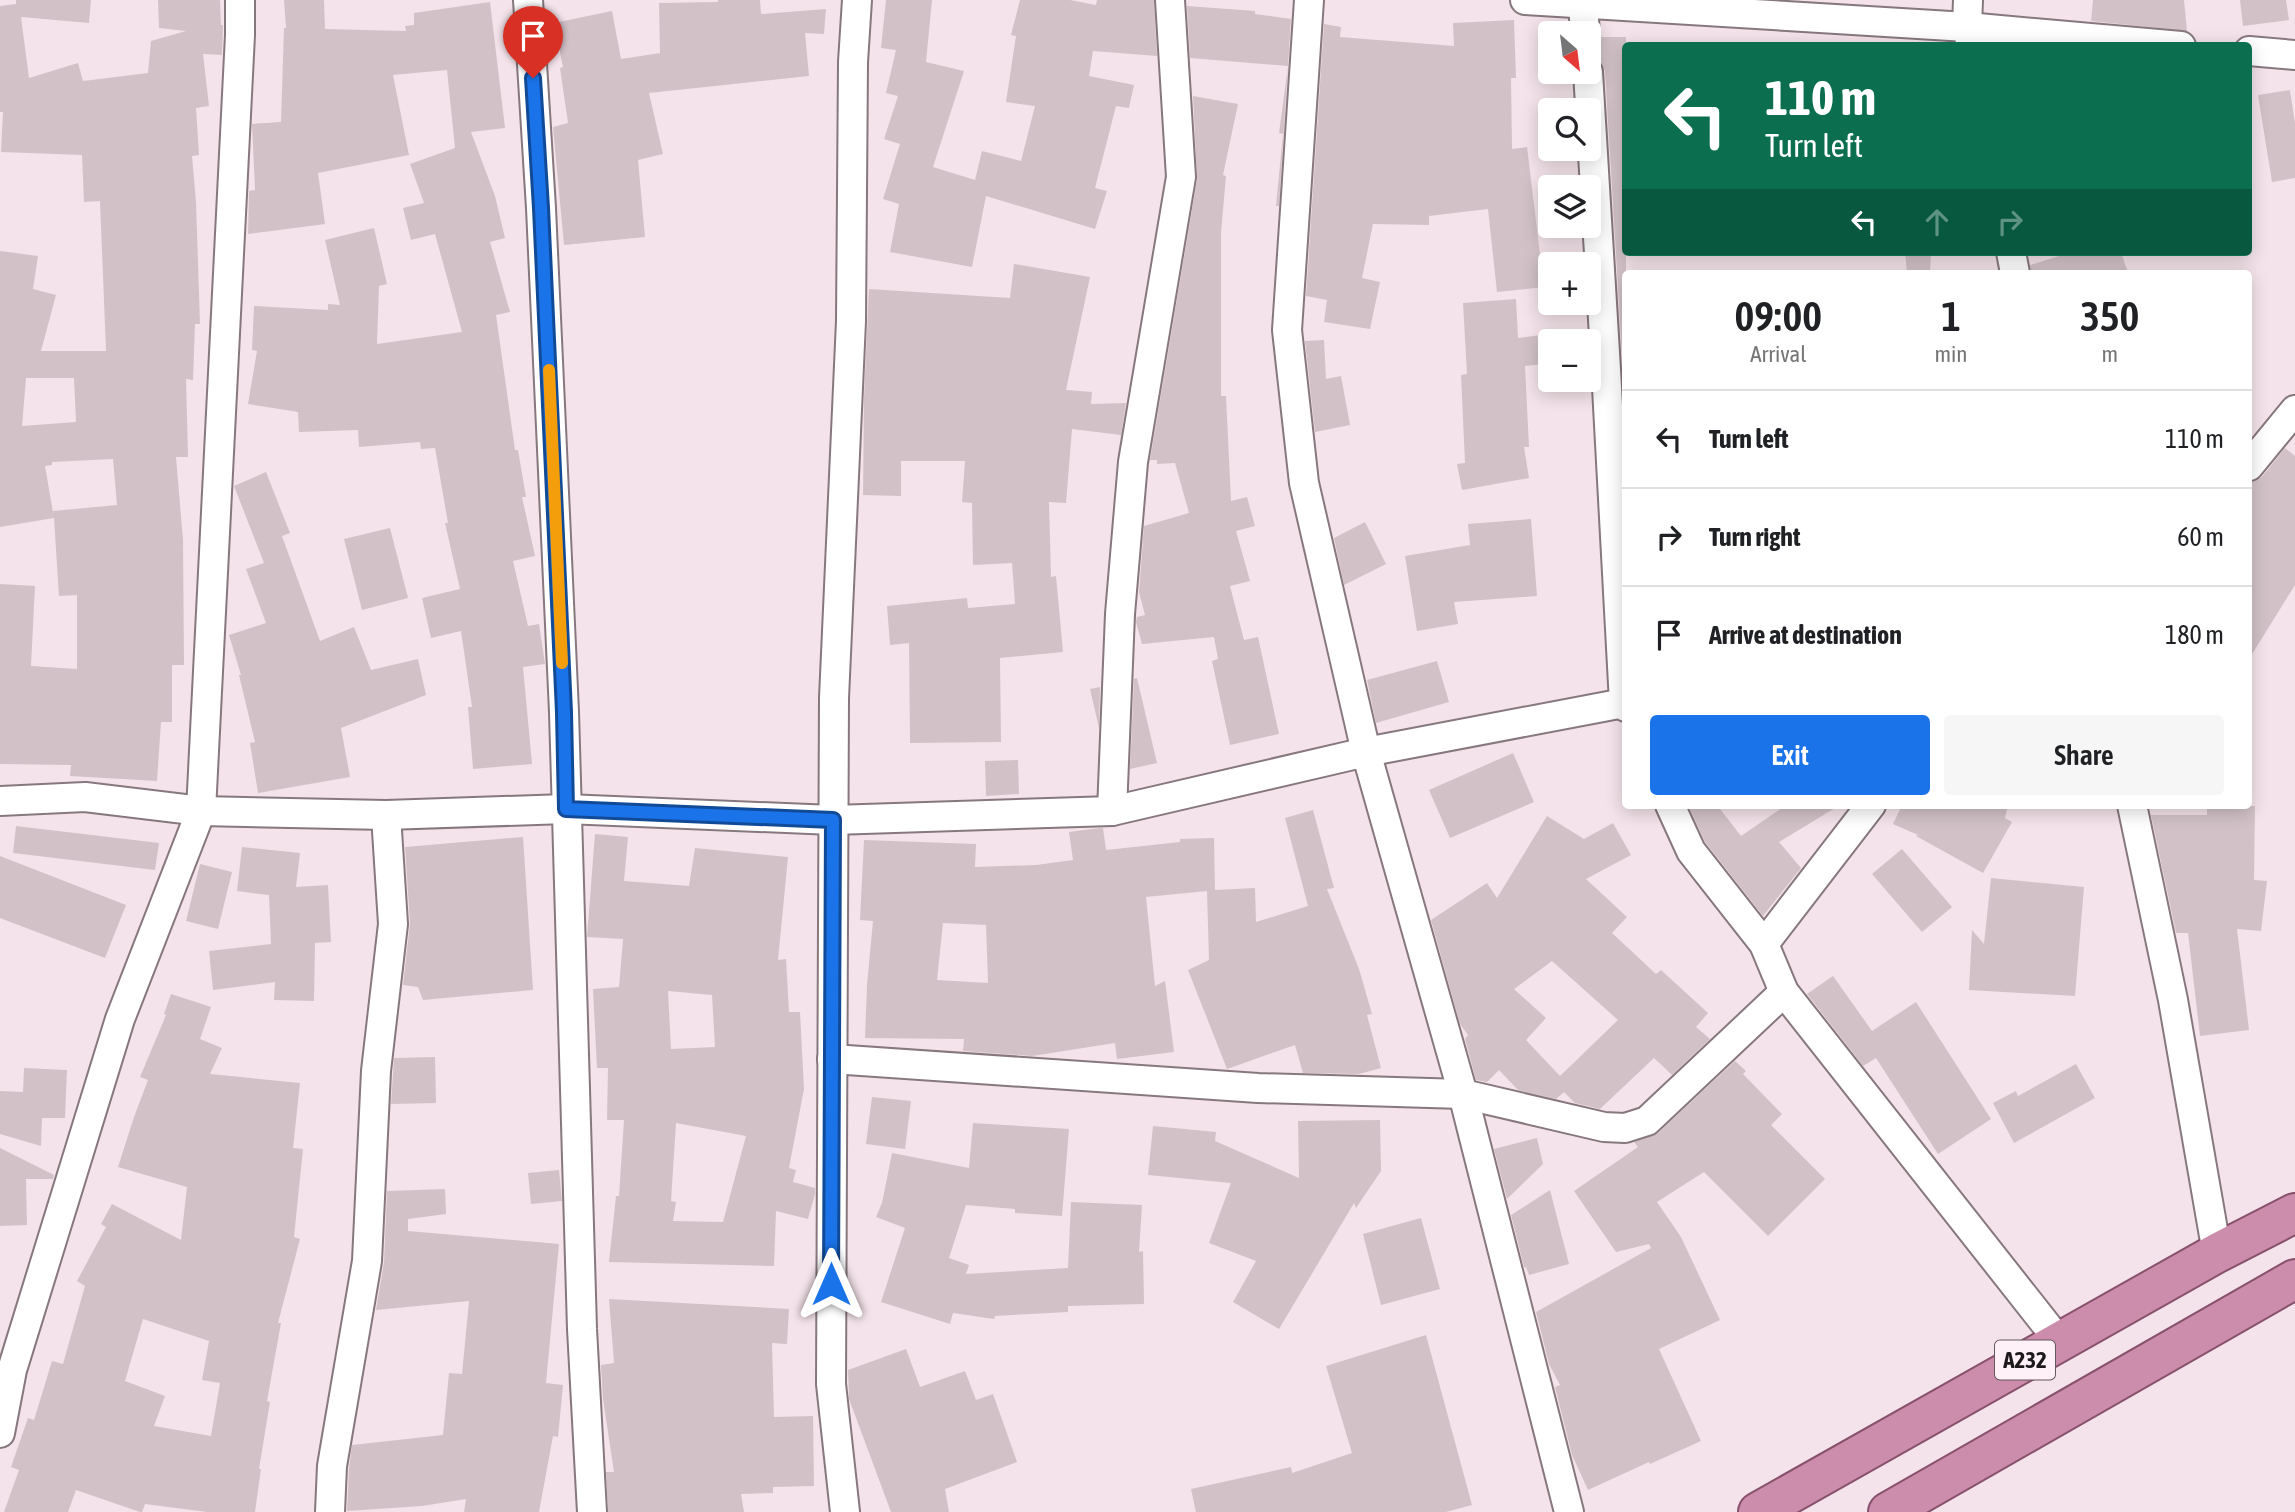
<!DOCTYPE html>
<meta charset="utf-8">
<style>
body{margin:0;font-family:"Asap Condensed",sans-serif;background:#f6f6f6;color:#202124;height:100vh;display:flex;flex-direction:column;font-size:26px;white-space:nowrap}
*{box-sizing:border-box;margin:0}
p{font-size:23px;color:#757577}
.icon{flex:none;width:38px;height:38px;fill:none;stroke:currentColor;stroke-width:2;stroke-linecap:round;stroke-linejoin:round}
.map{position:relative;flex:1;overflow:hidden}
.drawer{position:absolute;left:1622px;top:270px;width:630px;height:539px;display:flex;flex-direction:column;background:#fff;border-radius:7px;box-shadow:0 4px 18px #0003}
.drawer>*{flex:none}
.hud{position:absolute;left:1622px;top:42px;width:630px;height:214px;border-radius:7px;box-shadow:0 4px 18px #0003;background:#0b6e4f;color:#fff;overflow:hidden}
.needle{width:46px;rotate:152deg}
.controls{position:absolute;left:1538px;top:21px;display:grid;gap:14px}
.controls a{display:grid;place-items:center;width:63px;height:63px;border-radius:7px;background:#fff;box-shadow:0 4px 18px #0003;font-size:35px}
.pin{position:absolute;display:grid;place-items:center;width:60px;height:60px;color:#fff;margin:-72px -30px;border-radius:50% 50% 50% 0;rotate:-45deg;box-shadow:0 0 7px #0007}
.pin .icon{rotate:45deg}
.me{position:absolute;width:77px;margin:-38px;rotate:0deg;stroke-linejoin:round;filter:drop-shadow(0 0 5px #0008)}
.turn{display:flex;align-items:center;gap:24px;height:147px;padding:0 28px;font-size:32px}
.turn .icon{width:91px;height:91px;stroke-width:2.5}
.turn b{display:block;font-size:49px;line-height:60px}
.lanes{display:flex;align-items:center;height:66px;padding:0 28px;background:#0003;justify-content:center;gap:35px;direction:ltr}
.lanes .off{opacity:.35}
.eta{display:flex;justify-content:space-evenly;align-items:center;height:119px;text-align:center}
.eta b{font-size:42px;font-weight:600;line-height:49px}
.cta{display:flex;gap:14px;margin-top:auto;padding:14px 28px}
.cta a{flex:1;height:80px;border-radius:7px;background:#1a73e8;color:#fff;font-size:28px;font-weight:600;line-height:80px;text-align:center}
.cta a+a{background:#f6f6f6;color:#202124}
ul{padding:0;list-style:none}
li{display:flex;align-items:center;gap:21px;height:98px;padding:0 28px;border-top:2px solid #e0e0e0}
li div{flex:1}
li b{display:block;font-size:26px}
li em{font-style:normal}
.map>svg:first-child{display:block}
.building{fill:#d2c2c8;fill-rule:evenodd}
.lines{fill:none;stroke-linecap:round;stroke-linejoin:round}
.minor-casing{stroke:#87787e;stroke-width:32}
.trunk-casing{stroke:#87516c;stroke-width:42}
.minor{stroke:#fff;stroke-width:28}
.trunk{stroke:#cc8cac;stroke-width:38}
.route-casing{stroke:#114b97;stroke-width:18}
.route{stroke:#1a73e8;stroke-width:12}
.slow{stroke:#f59e0b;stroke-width:12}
.labels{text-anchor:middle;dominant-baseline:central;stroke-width:7;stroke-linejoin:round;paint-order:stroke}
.shield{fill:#fff1f7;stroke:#62595d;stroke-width:2}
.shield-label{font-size:23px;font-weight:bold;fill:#1e181b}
</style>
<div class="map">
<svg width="2295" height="1512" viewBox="0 0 2295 1512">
<rect width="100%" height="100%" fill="#f4e3ea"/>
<g class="building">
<path d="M 16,0 L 91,0 L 89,23 L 21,17 L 29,78 L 78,63 L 83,81 L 148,73 L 151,41 L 186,31 L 159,28 L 158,0 L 220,0 L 221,25 L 223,25 L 222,55 L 203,54 L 209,106 L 196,108 L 199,155 L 192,156 L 196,202 L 200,324 L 195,324 L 193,380 L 186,379 L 188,457 L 176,457 L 183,540 L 184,665 L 172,665 L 172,722 L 161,722 L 157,781 L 70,776 L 71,765 L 0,764 L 0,584 L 35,586 L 31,666 L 77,669 L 77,595 L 59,596 L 54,518 L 0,527 L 0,251 L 38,256 L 33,289 L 56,295 L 41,351 L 106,351 L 100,201 L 84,202 L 82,155 L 1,152 L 3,112 L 0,112 L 0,6 L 16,4 ZM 26,378 L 74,378 L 76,422 L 22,426 ZM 113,459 L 117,505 L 53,511 L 54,518 L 45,466 L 52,465 L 52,462 Z"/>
<path d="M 284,0 L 324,0 L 325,29 L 406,31 L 405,26 L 414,25 L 414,13 L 490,2 L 505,128 L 471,132 L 495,196 L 505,238 L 490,242 L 510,312 L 496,315 L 515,450 L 518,450 L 526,497 L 522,497 L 535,556 L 513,561 L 528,626 L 539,624 L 545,664 L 523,667 L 532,764 L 473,769 L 468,707 L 472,707 L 461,631 L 431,638 L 422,598 L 460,589 L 445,523 L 448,523 L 435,448 L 421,449 L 420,442 L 359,447 L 358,430 L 299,432 L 298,412 L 248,404 L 257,351 L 252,350 L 254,306 L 328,310 L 328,304 L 340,305 L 325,240 L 374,228 L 387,284 L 379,286 L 377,344 L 462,332 L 435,234 L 411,240 L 403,208 L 424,203 L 410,164 L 455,148 L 447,70 L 393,75 L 409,155 L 318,173 L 325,224 L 248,234 L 249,191 L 255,190 L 252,124 L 281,122 L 284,28 L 286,28 Z"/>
<path d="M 718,0 L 760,0 L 761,14 L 826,9 L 824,34 L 805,33 L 809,76 L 649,93 L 663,154 L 638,160 L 645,237 L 564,245 L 553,127 L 568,123 L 560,68 L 563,67 L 554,23 L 612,11 L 621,59 L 660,53 L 659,3 L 718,2 Z"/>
<path d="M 886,0 L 932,0 L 926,62 L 964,71 L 933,167 L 975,180 L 982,151 L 1021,161 L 1035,106 L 1006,102 L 1016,36 L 1011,35 L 1020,0 L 1070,0 L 1096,5 L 1097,0 L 1154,0 L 1157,56 L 1093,51 L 1089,76 L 1134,85 L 1129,108 L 1116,106 L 1095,188 L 1107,191 L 1095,229 L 986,196 L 972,267 L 890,252 L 899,204 L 883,199 L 900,144 L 884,139 L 898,96 L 886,93 L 896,50 L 881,48 Z"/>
<path d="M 2093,0 L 2184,0 L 2187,31 L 2091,21 Z"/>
<path d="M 2240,0 L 2286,0 L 2289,20 L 2243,26 Z"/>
<path d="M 1187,6 L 1255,11 L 1255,14 L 1291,19 L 1279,206 L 1276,206 L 1283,134 L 1279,133 L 1288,66 L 1190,58 Z"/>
<path d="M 1514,20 L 1516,78 L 1511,78 L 1512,149 L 1527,147 L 1544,287 L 1497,292 L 1488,209 L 1429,216 L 1429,225 L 1373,224 L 1362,278 L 1380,282 L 1370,329 L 1324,322 L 1327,300 L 1306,296 L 1324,24 L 1341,27 L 1340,37 L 1454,46 L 1453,23 Z"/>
<path d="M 1601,37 L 1626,37 L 1626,355 L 1622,355 L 1605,71 L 1601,62 L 1596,58 L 1589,56 L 1589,49 L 1595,46 Z"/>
<path d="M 2290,90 L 2295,124 L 2295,178 L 2272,182 L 2258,95 Z"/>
<path d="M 1193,96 L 1238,104 L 1223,175 L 1226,176 L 1221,233 L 1221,396 L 1226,396 L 1231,501 L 1247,497 L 1255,526 L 1236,531 L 1250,581 L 1230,586 L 1244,640 L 1258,637 L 1279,734 L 1230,745 L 1212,661 L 1218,659 L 1214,637 L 1142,644 L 1136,622 L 1137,617 L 1145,615 L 1139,592 L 1144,526 L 1189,513 L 1175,463 L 1157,464 L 1157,460 L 1150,460 L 1197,180 Z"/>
<path d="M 1905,252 L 1931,252 L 1930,273 L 1907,273 Z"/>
<path d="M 2072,252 L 2121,252 L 2128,273 L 2031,273 L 2030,265 Z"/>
<path d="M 1014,264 L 1090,277 L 1066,390 L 1092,392 L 1091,404 L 1126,403 L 1121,435 L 1072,429 L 1066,503 L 1049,502 L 1051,577 L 1056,576 L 1063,652 L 1000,658 L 1001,742 L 910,743 L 909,643 L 890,645 L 887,606 L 967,598 L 968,608 L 1015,604 L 1012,563 L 973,565 L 972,503 L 962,502 L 965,461 L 901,461 L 901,496 L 863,495 L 864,398 L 869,289 L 1010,298 Z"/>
<path d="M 1516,299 L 1518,338 L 1541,335 L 1544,364 L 1525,366 L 1529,447 L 1524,447 L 1529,478 L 1462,490 L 1457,464 L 1465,463 L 1461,375 L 1467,374 L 1463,303 Z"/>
<path d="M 1324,340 L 1326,379 L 1341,376 L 1350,425 L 1315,432 L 1305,341 Z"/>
<path d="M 2285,448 L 2295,456 L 2295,585 L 2249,659 L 2249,482 L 2255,481 L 2262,477 Z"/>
<path d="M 266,472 L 290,533 L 282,536 L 320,641 L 354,627 L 371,670 L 418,659 L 426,695 L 341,728 L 350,777 L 258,793 L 250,743 L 255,742 L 239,675 L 241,675 L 229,635 L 266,623 L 246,569 L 264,563 L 234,486 Z"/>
<path d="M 1531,519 L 1537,596 L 1454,602 L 1458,624 L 1417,631 L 1405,556 L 1470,545 L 1468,524 Z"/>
<path d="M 1365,522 L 1386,564 L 1344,585 L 1334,538 Z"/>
<path d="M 390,528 L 408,598 L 362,610 L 344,539 Z"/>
<path d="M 1437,661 L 1449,702 L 1376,723 L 1367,680 Z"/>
<path d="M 1137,678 L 1157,763 L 1130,769 L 1134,679 Z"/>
<path d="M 1100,687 L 1099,728 L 1090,689 Z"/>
<path d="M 1513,753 L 1534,802 L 1450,838 L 1429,790 Z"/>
<path d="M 1018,760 L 1019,794 L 986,796 L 985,761 Z"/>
<path d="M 1688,805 L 1717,805 L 1741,836 L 1786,805 L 1840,805 L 1779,842 L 1801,868 L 1763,916 L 1705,842 Z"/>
<path d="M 1902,805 L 2008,805 L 2005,818 L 2012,822 L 1983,873 L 1916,836 L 1918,835 L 1893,824 Z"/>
<path d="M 2207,806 L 2255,806 L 2254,880 L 2267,881 L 2261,931 L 2237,929 L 2249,1030 L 2200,1036 L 2188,933 L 2176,933 L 2151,815 L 2207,815 Z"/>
<path d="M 1313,810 L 1334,888 L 1327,889 L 1359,969 L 1372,1014 L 1367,1015 L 1381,1068 L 1359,1074 L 1303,1073 L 1295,1045 L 1227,1069 L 1188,970 L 1209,960 L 1207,891 L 1146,897 L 1155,986 L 1165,981 L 1174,1052 L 1117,1059 L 1115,1043 L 1032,1056 L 963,1051 L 964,1039 L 865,1038 L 867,985 L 873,921 L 860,920 L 864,840 L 976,844 L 975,867 L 1036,865 L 1073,860 L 1069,832 L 1099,828 L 1103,828 L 1106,850 L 1180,842 L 1180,839 L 1214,838 L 1215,890 L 1255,888 L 1256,922 L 1308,906 L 1285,818 ZM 943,923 L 986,925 L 988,983 L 937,980 Z"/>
<path d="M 1547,816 L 1584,839 L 1613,823 L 1631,855 L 1586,879 L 1627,917 L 1612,933 L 1656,974 L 1661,970 L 1708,1013 L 1696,1027 L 1710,1039 L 1672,1075 L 1654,1058 L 1600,1109 L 1575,1103 L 1564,1092 L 1556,1099 L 1518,1090 L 1499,1070 L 1487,1082 L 1476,1080 L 1465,1039 L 1468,1035 L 1460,1024 L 1431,920 L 1487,883 L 1497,898 ZM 1552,961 L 1618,1020 L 1560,1076 L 1526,1040 L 1546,1018 L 1514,989 Z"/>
<path d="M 16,826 L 159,843 L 155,870 L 13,853 Z"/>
<path d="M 595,834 L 628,837 L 624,881 L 689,886 L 695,848 L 788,857 L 778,960 L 786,959 L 789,1012 L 800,1012 L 804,1089 L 789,1168 L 796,1170 L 793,1182 L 815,1188 L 815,1194 L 808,1219 L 776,1211 L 774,1266 L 609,1262 L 616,1196 L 619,1196 L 624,1120 L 607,1120 L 608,1068 L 597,1068 L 593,989 L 619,987 L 623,939 L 587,937 ZM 668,991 L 712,995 L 715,1047 L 671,1049 ZM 676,1123 L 746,1136 L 723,1222 L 673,1221 L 676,1202 L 671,1201 Z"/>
<path d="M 523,837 L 533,990 L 423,1000 L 418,987 L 403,985 L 410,923 L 405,847 Z"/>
<path d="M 242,847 L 300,853 L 296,887 L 328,885 L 331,942 L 315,943 L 314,1001 L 274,1000 L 275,982 L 213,990 L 209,951 L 271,944 L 269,895 L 237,891 Z"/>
<path d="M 1902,849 L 1952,907 L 1922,932 L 1872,874 Z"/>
<path d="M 0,856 L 126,905 L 105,958 L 0,918 Z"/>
<path d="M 200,864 L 232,872 L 218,929 L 186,921 Z"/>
<path d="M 1991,878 L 2084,887 L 2075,996 L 1969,990 L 1972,930 L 1984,944 Z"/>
<path d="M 1833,976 L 1872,1031 L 1916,1002 L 1991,1119 L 1938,1154 L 1876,1058 L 1863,1066 L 1807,994 Z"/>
<path d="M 171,994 L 211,1007 L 200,1039 L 222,1048 L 210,1074 L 300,1083 L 293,1148 L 303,1149 L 294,1237 L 300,1239 L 278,1323 L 281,1323 L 267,1401 L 270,1402 L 259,1469 L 261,1469 L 255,1512 L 207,1512 L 145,1504 L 142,1512 L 140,1512 L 76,1490 L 68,1512 L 4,1512 L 19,1470 L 11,1467 L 28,1418 L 34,1420 L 52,1361 L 63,1364 L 85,1286 L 77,1281 L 106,1227 L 101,1224 L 112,1204 L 181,1240 L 187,1187 L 118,1167 L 134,1117 L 148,1080 L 140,1077 L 166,1015 L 164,1014 ZM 143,1319 L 209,1341 L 202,1380 L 220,1383 L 211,1436 L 154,1426 L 165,1396 L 125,1381 Z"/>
<path d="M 435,1057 L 436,1103 L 391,1104 L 394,1058 Z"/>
<path d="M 1735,1061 L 1746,1071 L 1743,1074 L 1782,1114 L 1771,1125 L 1825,1179 L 1768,1236 L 1704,1172 L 1657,1202 L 1681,1237 L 1720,1320 L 1659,1349 L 1701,1441 L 1650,1464 L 1649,1462 L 1588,1490 L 1572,1455 L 1555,1387 L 1560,1385 L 1549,1364 L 1536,1312 L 1651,1248 L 1649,1244 L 1616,1252 L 1574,1191 L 1638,1147 L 1634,1142 L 1658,1133 Z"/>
<path d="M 2076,1064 L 2095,1098 L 2014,1143 L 1993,1103 L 2016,1091 L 2018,1096 Z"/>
<path d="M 24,1068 L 67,1070 L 65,1118 L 42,1118 L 41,1146 L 0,1134 L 0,1091 L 23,1092 Z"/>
<path d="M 872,1097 L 911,1101 L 905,1149 L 866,1144 Z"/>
<path d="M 1380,1120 L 1381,1171 L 1356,1208 L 1354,1203 L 1279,1329 L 1233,1302 L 1256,1261 L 1209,1243 L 1231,1183 L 1148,1175 L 1153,1126 L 1216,1132 L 1215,1141 L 1299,1178 L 1298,1121 Z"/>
<path d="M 973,1123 L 1069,1129 L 1062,1216 L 1015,1213 L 1015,1209 L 966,1205 L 949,1258 L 969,1265 L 966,1274 L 1068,1268 L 1071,1202 L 1142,1205 L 1139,1252 L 1143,1251 L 1144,1304 L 1068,1306 L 1068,1312 L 995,1316 L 994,1319 L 953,1313 L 950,1324 L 881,1302 L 905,1228 L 876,1217 L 882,1203 L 892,1153 L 969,1168 Z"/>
<path d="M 1537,1138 L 1543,1164 L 1507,1199 L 1494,1149 Z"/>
<path d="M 0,1148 L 54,1175 L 53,1179 L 26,1179 L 27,1225 L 0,1226 Z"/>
<path d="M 559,1170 L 562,1201 L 531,1204 L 528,1173 Z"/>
<path d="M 445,1189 L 446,1214 L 408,1219 L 408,1231 L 559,1244 L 546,1383 L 563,1385 L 558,1437 L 553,1436 L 539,1512 L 464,1512 L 466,1499 L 422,1506 L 347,1511 L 349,1468 L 352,1445 L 443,1435 L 449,1373 L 462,1374 L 469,1301 L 376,1310 L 384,1262 L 387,1191 Z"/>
<path d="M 1550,1190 L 1569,1264 L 1529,1275 L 1526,1267 L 1524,1267 L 1511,1215 Z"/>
<path d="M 1421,1218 L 1440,1289 L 1381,1305 L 1363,1234 Z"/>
<path d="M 609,1299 L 789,1309 L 787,1344 L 772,1343 L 774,1417 L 813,1416 L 814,1486 L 773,1487 L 773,1493 L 741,1494 L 744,1512 L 608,1512 L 606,1472 L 614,1472 L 603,1399 L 601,1365 L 614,1363 Z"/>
<path d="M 1426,1335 L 1472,1505 L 1446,1512 L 1196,1512 L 1191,1489 L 1291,1467 L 1292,1473 L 1352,1453 L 1326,1366 Z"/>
<path d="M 906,1349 L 920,1387 L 965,1371 L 976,1400 L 993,1394 L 1017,1462 L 945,1489 L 949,1512 L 891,1512 L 849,1399 L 848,1370 Z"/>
</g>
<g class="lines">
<g class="minor-casing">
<g id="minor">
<path d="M 528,0 L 541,208 L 564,712 L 582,1329 L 592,1512"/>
<path d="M 1309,0 L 1287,330 L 1304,483 L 1366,752 L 1463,1094 L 1569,1512"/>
<path d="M 1525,0 L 1967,27 L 2181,46"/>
<path d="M 1968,0 L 1967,27 L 1971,46"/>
<path d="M 1583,4 L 1585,33"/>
<path d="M 2249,51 L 2295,55"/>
<path d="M 1588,72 L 1606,369 L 1624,703 L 1626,707"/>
<path d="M 2011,252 L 2015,273"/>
<path d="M 2249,466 L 2295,410"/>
<path d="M 0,801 L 85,797 L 201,811 L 386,815 L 566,809 L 833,820 L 1112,811 L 1366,752 L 1624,703"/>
<path d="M 1670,805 L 1691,851 L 1764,944 L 1784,992 L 2059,1341"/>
<path d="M 2132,805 L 2173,1000 L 2217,1253"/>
<path d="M 1112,811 L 1120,614 L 1133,462 L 1181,177 L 1170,0"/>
<path d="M 1764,944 L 1871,805"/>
<path d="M 832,1059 L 1258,1088 L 1463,1094 L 1604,1127 L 1625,1128 L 1647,1121 L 1784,992"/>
<path d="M 0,1433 L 12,1370 L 120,1019 L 201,811 L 240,35 L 240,0"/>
<path d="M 330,1512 L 332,1466 L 367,1261 L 376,1071 L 393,924 L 386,815"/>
<path d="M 845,1512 L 831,1384 L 834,698 L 851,321 L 853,62 L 857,0"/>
</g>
</g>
<g class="trunk-casing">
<g id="trunk">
<path d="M 1758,1512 L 2217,1253 L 2295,1213"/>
<path d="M 1888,1512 L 2295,1279"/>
</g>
</g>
<use href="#minor" class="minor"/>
<use href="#trunk" class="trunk"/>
</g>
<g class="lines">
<g class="route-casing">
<path id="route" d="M 533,78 L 541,208 L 564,712 L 566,809 L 833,820 L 831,1284"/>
</g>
<use href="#route" class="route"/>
<path class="slow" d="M 549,370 L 562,663"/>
</g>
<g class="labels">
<rect class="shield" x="1995" y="1340.5" width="60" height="39" rx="5"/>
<g class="shield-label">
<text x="2025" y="1360">A232</text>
</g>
</g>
</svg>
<div class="controls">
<a><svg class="needle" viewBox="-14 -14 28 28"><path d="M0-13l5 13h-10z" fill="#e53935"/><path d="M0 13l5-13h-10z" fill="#757577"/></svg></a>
<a><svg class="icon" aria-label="search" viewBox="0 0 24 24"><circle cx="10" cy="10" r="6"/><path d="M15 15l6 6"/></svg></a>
<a><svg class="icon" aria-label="layers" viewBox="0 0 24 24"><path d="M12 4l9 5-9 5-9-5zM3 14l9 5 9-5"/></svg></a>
<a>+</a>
<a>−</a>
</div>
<div class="pin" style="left:533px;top:78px;background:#d93025"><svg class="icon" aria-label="arrive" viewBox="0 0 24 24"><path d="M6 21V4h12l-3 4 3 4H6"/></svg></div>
<svg class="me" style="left:831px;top:1284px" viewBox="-20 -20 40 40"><path d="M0-17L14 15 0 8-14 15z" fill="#1a73e8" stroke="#fff" stroke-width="4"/></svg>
<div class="hud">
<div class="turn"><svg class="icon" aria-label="left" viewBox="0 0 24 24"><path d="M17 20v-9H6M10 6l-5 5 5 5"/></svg><div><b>110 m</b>Turn left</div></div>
<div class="lanes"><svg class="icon" aria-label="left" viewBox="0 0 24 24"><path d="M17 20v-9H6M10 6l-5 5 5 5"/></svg><svg class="icon off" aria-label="ahead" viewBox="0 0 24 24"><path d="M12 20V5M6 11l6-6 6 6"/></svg><svg class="icon off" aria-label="right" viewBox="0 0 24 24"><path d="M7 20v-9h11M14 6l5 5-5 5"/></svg></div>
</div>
<section class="drawer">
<div class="eta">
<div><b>09:00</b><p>Arrival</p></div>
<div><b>1</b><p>min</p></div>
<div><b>350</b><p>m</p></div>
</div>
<ul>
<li><svg class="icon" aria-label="left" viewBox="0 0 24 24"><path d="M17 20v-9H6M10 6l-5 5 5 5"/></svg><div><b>Turn left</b></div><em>110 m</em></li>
<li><svg class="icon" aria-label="right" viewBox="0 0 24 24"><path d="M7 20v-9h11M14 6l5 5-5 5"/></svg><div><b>Turn right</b></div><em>60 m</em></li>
<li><svg class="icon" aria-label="arrive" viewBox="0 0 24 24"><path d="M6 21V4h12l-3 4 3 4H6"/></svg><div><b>Arrive at destination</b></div><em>180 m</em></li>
</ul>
<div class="cta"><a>Exit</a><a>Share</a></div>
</section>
</div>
